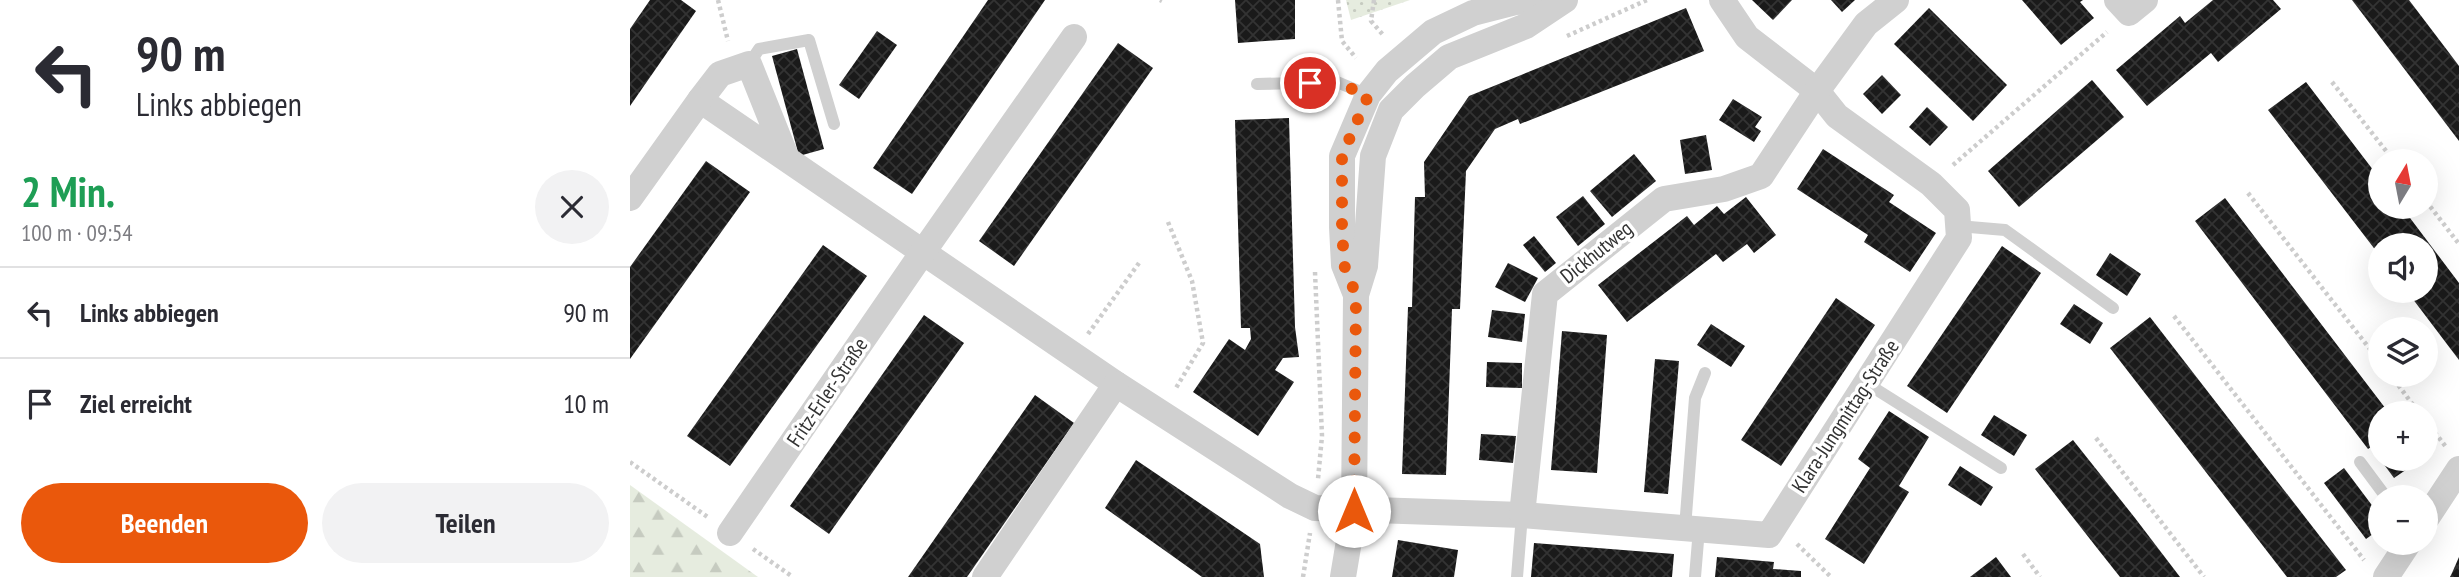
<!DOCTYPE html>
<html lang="de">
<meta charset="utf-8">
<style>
body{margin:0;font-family:"PT Sans Narrow",sans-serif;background:#f2f2f3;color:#2b2b33;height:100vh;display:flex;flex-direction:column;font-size:26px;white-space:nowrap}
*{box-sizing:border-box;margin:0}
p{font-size:23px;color:#7c7c81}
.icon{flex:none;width:38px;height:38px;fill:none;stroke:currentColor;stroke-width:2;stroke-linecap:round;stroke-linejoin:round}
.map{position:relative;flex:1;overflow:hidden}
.panel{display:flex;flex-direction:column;background:#fff;width:630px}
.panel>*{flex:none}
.hud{background:#fff;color:#2b2b33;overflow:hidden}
.needle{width:46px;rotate:10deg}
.controls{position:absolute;left:1738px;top:149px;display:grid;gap:14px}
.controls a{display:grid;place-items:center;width:70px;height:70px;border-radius:50%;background:#fff;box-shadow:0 7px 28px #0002;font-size:35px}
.pin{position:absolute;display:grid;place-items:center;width:60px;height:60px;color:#fff;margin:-30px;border:4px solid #fff;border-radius:50%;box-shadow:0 2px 7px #0007}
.me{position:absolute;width:77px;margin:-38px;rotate:0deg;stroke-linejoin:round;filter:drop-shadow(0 0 5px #0008)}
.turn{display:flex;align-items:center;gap:24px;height:147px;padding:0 21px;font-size:32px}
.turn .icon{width:91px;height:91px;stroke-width:2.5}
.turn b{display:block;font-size:49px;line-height:60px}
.round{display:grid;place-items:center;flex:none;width:74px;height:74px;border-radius:37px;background:#f2f2f3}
.overview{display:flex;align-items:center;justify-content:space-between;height:119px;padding:0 21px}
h1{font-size:42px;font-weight:800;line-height:52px;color:#1e9e55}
.button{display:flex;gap:14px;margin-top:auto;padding:14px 21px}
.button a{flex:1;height:80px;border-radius:42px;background:#ea580c;color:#fff;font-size:28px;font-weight:800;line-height:80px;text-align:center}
.button a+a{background:#f2f2f3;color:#2b2b33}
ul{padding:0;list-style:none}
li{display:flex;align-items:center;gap:21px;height:91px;padding:0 21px;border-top:2px solid #e1e1e2}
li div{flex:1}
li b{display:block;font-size:26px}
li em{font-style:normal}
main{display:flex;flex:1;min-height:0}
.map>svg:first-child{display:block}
.forest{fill:url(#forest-firs)}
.park{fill:url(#park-dots)}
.building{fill:url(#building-cross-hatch)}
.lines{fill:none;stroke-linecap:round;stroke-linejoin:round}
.path{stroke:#cdcdcd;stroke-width:4.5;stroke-dasharray:3.5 3.5;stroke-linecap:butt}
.service{stroke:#d0d0d0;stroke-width:12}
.minor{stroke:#d0d0d0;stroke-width:26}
.route{stroke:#ea580c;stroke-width:12;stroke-dasharray:0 21.6}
.labels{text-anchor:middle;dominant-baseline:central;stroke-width:7;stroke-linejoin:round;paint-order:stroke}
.street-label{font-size:21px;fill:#333;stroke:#fff}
</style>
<main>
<section class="panel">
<div class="hud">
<div class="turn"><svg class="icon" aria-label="left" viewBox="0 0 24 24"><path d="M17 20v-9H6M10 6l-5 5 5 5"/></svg><div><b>90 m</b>Links abbiegen</div></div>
</div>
<div class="overview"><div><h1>2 Min.</h1><p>100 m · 09:54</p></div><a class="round"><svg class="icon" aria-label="close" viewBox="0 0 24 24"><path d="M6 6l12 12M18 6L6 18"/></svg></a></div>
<ul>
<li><svg class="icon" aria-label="left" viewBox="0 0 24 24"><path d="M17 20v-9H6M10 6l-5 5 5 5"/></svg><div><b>Links abbiegen</b></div><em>90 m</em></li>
<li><svg class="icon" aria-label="arrive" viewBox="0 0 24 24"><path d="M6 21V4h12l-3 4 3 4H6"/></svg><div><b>Ziel erreicht</b></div><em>10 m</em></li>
</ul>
<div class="button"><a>Beenden</a><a>Teilen</a></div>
</section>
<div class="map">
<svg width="1829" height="577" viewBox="0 0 1829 577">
<defs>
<pattern id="forest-firs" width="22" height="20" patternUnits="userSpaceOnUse" patternTransform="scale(1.75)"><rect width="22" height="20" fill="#e6ecdf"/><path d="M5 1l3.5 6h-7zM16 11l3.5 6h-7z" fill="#c6cbc0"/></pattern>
<pattern id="park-dots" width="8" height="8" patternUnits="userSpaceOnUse" patternTransform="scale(1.75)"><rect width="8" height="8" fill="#e6ecdf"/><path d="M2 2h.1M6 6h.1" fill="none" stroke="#c6cbc0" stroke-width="1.8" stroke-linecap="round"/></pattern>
<pattern id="building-cross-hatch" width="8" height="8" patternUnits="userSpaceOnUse" patternTransform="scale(1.75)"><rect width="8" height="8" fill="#1a1a1a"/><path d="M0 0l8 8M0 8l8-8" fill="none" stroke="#333"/></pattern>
</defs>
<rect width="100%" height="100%" fill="#fff"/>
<path class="forest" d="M 0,485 L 128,577 L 0,577 Z"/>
<path class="park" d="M 716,0 L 780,0 L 721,20 Z"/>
<g class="building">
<path d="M 20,0 L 51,0 L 66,11 L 0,106 L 0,29 Z"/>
<path d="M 358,0 L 415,0 L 282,194 L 243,168 Z"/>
<path d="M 605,0 L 665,0 L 665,39 L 608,43 Z"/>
<path d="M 1122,0 L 1162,0 L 1143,20 Z"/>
<path d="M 1201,0 L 1225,0 L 1212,12 Z"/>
<path d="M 1392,0 L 1453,0 L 1450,2 L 1464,18 L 1431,45 Z"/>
<path d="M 1583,0 L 1643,0 L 1651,9 L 1588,62 L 1581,53 L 1517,106 L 1486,70 L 1550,16 L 1555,23 Z"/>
<path d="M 1722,0 L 1779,0 L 1817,50 L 1829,66 L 1829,141 Z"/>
<path d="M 1056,8 L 1074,51 L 890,124 L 888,119 L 865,129 L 836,171 L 830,309 L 822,309 L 816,475 L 772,474 L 778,307 L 782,307 L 785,197 L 795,197 L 794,162 L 839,96 Z"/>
<path d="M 1299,8 L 1377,85 L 1343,121 L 1264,44 Z"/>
<path d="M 247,31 L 267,45 L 229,99 L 209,85 Z"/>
<path d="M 488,43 L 523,68 L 384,266 L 349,241 Z"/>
<path d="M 167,49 L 194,149 L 169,156 L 142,56 Z"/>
<path d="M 1252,75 L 1271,95 L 1252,114 L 1233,94 Z"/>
<path d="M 1462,80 L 1494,117 L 1389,207 L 1358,171 Z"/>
<path d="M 1676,82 L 1750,179 L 1750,206 L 1771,206 L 1829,283 L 1829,360 L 1776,290 L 1796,290 L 1796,245 L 1750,245 L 1750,256 L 1638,110 Z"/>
<path d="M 1103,99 L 1132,117 L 1125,127 L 1131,131 L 1124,142 L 1089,120 Z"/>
<path d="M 1297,107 L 1318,127 L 1300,146 L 1279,127 Z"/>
<path d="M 659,118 L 665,327 L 669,357 L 653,358 L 645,370 L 664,382 L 628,436 L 563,392 L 599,339 L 615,350 L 621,339 L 620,328 L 611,328 L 605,120 Z"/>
<path d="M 1076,135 L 1082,170 L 1055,174 L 1050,140 Z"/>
<path d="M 1193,149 L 1264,195 L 1259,202 L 1306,233 L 1280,272 L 1234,242 L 1238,235 L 1167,189 Z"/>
<path d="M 1004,154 L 1026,181 L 982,217 L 960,191 Z"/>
<path d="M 76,161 L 120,192 L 0,359 L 0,267 Z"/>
<path d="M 953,196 L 975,224 L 948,246 L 926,217 Z"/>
<path d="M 1116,197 L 1146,235 L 1124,253 L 1117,244 L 1093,262 L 1086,254 L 997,322 L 968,285 L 1057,216 L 1064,225 L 1087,206 L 1094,214 Z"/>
<path d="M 1595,198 L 1759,413 L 1750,413 L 1750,458 L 1783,458 L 1786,463 L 1764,478 L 1741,447 L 1738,449 L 1565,221 Z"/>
<path d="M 904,236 L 926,263 L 915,272 L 893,245 Z"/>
<path d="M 193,245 L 237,276 L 100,466 L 57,436 Z"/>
<path d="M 1372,246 L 1411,273 L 1317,413 L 1277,386 Z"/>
<path d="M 1480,253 L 1511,274 L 1497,296 L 1466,275 Z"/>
<path d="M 878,263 L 908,278 L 895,302 L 865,287 Z"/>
<path d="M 1206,298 L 1245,325 L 1151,466 L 1111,440 Z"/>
<path d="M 1444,304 L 1473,323 L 1460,344 L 1430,324 Z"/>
<path d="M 862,310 L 895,314 L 892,342 L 858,337 Z"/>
<path d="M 294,315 L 334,343 L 199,534 L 160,506 Z"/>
<path d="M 1520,317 L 1716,570 L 1706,577 L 1657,577 L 1480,348 Z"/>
<path d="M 1081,324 L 1115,346 L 1101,367 L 1067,345 Z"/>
<path d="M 932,331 L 977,335 L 967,473 L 921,470 Z"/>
<path d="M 1025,359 L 1049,361 L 1038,494 L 1014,492 Z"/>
<path d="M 857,362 L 892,363 L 892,388 L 856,387 Z"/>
<path d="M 405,395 L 444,423 L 337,577 L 278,577 Z"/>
<path d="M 1259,411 L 1299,437 L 1269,486 L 1279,492 L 1234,564 L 1195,539 L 1240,468 L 1228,459 Z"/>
<path d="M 1364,415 L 1397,435 L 1384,456 L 1351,435 Z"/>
<path d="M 851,434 L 886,436 L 883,463 L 849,460 Z"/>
<path d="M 1443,440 L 1505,518 L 1550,577 L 1490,577 L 1467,548 L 1405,469 Z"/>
<path d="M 506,460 L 630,544 L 634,577 L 572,577 L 475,508 Z"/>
<path d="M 1330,466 L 1363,487 L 1351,506 L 1318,485 Z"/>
<path d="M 1714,468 L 1750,516 L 1750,529 L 1736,539 L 1694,483 Z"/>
<path d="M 768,540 L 828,550 L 824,577 L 762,577 Z"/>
<path d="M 904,543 L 1044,554 L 1042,577 L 901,577 Z"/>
<path d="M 1087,557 L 1144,562 L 1143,569 L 1171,571 L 1171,577 L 1085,577 Z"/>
<path d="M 1366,557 L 1381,577 L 1340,577 Z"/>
<path d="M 1829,557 L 1829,577 L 1820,577 L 1822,573 Z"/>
</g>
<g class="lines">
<g class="path">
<path d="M 88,0 L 98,41"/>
<path d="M 530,0 L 532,1"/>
<path d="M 708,0 L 712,41 L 726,58"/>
<path d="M 744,0 L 741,21 L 754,36"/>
<path d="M 937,36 L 1017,0"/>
<path d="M 1702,82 L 1764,161"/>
<path d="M 1323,165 L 1477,32"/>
<path d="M 1618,193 L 1750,362"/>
<path d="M 1796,201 L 1829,244"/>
<path d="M 538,222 L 562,281 L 573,343 L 546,388"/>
<path d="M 685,272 L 692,436 L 688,479"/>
<path d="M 1544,316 L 1734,560"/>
<path d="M 458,334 L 509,263"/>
<path d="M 1760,374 L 1789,413"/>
<path d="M 1796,421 L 1816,447"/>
<path d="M 1466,438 L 1574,577"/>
<path d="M 0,462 L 79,518"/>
<path d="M 1167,544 L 1201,577"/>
<path d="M 123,549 L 163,577"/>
<path d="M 1393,554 L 1410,577"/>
<path d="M 673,577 L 680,533"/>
</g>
<g class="service">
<path d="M 119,64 L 129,49 L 179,40 L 204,124"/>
<path d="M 627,84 L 707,82 L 738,95"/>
<path d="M 1328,226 L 1375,230 L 1483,308"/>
<path d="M 1236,383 L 1371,468"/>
<path d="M 1730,462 L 1756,497"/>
<path d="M 1055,528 L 1065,398 L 1075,373"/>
<path d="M 887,577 L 892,515"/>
<path d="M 1065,577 L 1069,529"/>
</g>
<g class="minor">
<path d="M 1487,0 L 1499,13 L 1515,0"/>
<path d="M 157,159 L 119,64 L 90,74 L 70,100 L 486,384 L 660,496 L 685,508 L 892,515 L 1139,535 L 1329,238 L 1327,210 L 1301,184 L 1207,116 L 1187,91 L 1117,37 L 1092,0"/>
<path d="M 0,198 L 70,100"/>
<path d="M 726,295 L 714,265 L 712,227 L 712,156 L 738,95 L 757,71 L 803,32 L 843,13 L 886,2 L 933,0"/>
<path d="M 892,515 L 915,294 L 1034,199 L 1094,189 L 1131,176 L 1187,91 L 1236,24 L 1266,0"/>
<path d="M 1796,519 L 1829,469"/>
<path d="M 100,533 L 293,252 L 444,37"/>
<path d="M 355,577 L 486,384"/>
<path d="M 713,577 L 724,511 L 726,295 L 735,266 L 743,156 L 761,110 L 785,86 L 819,57 L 896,26 L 935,0"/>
<path d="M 1756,577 L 1779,542"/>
</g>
</g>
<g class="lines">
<path class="route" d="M 680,83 L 707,82 L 738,96 L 712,156 L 712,227 L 714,265 L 726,295 L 724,511"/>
</g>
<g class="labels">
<g class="street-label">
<text transform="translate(966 252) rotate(-39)">Dickhutweg</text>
<text transform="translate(197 392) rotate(-56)">Fritz-Erler-Straße</text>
<text transform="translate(1215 416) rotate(-57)">Klara-Jungmittag-Straße</text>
</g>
</g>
</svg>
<div class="controls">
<a><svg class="needle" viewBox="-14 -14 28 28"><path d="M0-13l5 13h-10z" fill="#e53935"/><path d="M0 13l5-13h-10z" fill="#7c7c81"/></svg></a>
<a><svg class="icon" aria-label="sound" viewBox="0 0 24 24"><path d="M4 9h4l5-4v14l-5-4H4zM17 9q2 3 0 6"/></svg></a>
<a><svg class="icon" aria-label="layers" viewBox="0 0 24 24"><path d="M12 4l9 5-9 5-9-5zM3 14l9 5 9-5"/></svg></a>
<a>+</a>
<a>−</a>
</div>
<div class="pin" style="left:680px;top:83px;background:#d93025"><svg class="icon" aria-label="arrive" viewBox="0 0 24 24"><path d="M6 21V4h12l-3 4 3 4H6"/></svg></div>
<svg class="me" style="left:724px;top:511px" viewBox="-20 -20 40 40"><circle r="19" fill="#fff"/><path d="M0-13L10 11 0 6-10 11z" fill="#ea580c"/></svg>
</div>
</main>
